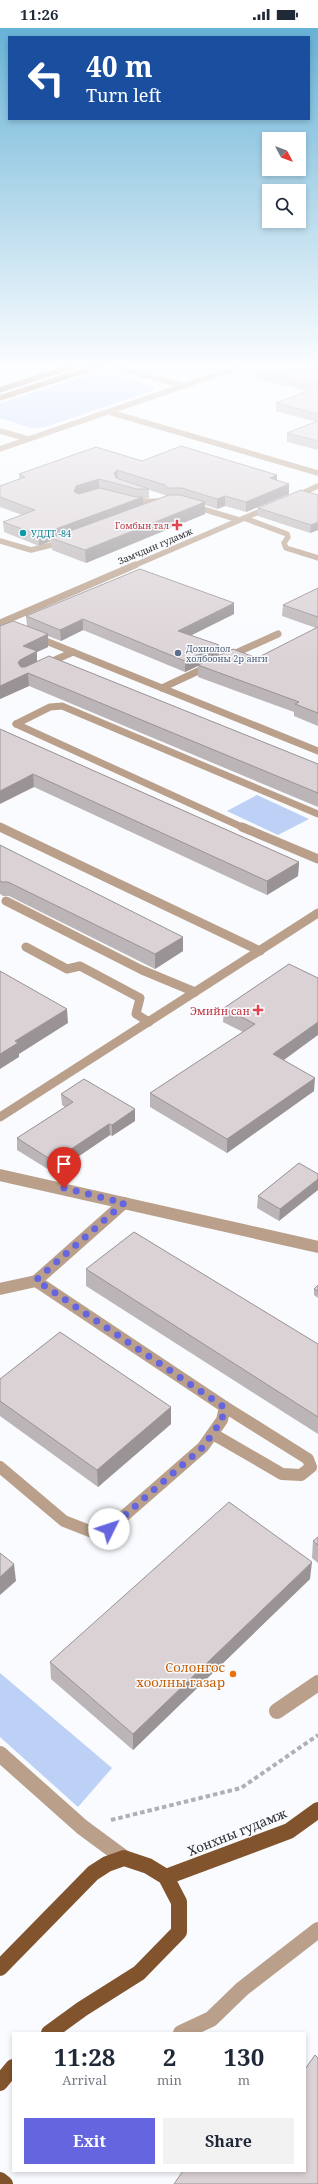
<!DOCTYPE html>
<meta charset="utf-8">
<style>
body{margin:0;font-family:"Noto Serif",serif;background:#f2f2f3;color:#1f2937;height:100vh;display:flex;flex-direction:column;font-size:15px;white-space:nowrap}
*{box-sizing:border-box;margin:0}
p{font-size:13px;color:#747a83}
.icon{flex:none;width:22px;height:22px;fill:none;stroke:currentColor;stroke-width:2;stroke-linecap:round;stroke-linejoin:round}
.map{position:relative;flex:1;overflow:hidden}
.drawer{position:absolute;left:12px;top:2004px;width:294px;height:140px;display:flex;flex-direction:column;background:#fff;border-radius:0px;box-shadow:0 2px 6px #0003}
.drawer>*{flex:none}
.hud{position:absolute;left:8px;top:8px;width:302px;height:84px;border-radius:0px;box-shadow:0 2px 6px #0003;background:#1a4fa0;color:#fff;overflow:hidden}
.needle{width:26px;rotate:131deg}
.buttons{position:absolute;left:262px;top:104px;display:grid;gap:8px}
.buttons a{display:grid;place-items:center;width:44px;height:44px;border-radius:0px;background:#fff;box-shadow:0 2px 6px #0003;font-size:20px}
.pin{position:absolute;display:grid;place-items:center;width:34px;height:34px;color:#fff;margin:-41px -17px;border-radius:50% 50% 50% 0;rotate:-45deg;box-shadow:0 0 4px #0007}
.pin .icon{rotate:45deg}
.me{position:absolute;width:44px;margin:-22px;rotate:49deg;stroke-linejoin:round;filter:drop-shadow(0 0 3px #0008)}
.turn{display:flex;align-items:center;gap:14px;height:84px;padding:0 12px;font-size:18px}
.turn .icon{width:52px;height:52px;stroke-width:2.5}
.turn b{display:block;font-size:28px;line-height:34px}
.eta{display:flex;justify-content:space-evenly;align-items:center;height:68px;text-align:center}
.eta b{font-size:24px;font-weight:700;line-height:28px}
.cta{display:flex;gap:8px;margin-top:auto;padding:8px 12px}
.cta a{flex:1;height:46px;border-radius:0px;background:#6566df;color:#fff;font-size:16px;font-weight:700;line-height:46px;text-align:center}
.cta a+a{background:#f2f2f3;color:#1f2937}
.status{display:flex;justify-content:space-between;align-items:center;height:28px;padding:0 20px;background:#fff;direction:ltr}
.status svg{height:11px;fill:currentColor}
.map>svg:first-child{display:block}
.green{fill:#bdd1f6}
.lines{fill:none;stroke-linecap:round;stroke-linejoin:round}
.path-far1{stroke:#aeb0b3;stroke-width:1.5;stroke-dasharray:1.5 1;stroke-linecap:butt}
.path{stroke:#aeb0b3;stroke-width:4;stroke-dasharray:4.5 3;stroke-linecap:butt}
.minor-far4{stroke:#baa08b;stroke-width:5.5}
.minor-far3{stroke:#baa08b;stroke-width:7}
.minor-far2{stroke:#baa08b;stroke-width:9}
.minor-far1{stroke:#baa08b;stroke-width:12}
.minor{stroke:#baa08b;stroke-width:16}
.major-far1{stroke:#81542d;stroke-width:5.5}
.major{stroke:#81542d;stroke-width:16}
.wall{fill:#bcb5b7;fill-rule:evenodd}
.shaded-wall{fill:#999395}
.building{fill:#dbd2d5;stroke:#999395}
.route{stroke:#6566df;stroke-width:7;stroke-dasharray:0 12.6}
.health-dot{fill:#e0444e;stroke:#f9fbfe;stroke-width:1.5}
.culture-dot{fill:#0f9aa8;stroke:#f9fbfe;stroke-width:1.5}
.service-dot{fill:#5c6f8a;stroke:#f9fbfe;stroke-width:1.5}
.food-dot{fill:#e8710a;stroke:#f9fbfe;stroke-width:1.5}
.labels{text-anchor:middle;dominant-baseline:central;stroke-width:3;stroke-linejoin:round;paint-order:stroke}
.far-health-label{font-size:9px;fill:#be3a42;stroke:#f9fbfe;text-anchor:end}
.far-culture-label{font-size:9px;fill:#0d838f;stroke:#f9fbfe;text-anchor:start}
.far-street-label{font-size:9px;fill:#2d2f32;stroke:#f9fbfe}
.far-service-label{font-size:9px;fill:#4e5e75;stroke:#f9fbfe;text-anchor:start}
.health-label{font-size:11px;fill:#be3a42;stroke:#f9fbfe;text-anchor:end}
.near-food-label{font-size:13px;fill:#c56008;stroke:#f9fbfe;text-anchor:end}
.near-street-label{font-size:13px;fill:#2d2f32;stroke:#f9fbfe}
</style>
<div class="status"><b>11:26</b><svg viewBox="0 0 49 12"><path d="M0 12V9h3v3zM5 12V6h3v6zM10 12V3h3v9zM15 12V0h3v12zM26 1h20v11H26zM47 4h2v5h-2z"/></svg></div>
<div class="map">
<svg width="318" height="2156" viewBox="0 0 318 2156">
<rect width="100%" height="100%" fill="#f9fbfe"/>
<g class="green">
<path d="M 161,336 L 227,336 L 198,346 Z"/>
<path d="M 93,345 L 106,345 L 153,358 L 154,362 L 45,399 L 31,400 L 0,390 L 0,375 Z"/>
<path d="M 257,767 L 309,791 L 278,807 L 227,783 Z"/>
<path d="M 0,1645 L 112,1740 L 78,1779 L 0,1709 Z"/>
</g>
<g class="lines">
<path class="path-far1" d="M 257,351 L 288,358"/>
<path class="path" d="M 111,1792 L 241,1760 L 318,1707"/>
<g class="minor-far4">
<path d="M 105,336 L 184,358"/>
<path d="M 109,384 L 318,445"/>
<path d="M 0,403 L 28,411"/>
<path d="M 0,421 L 247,336"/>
<path d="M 294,469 L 318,458"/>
<path d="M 130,474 L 162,473"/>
<path d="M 193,478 L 239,492"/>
<path d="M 244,490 L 287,506 L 288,509 L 284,515 L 286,520 L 318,530"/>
<path d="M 0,513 L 31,522 L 63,514"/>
<path d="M 133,538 L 270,479"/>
</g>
<g class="minor-far3">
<path d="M 0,595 L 135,537"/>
<path d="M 36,609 L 318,723"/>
<path d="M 227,629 L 278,606"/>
<path d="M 46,636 L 73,624"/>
<path d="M 162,660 L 209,638"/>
<path d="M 16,696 L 244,800"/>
<path d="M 16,696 L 50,679 L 62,678 L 318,786"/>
</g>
<g class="minor-far2">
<path d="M 0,799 L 260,923"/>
<path d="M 242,799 L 318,831"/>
<path d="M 6,873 L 142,942 L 195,964"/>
<path d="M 26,919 L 67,941 L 80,938 L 140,970 L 136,986 L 149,994"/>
<path d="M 0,1089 L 318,885"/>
</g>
<g class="minor-far1">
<path d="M 0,1147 L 318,1219"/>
<path d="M 36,1253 L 124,1175"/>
<path d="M 0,1261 L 36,1253 L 225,1379 L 222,1392 L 203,1419 L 109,1501 L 92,1504 L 64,1493 L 0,1439"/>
<path d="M 213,1406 L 282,1446 L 301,1447 L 311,1439 L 308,1431 L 225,1379"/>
</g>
<g class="minor">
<path d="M 277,1683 L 318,1655"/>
<path d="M 0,1726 L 82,1799 L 124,1830"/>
<path d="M 181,2005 L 211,1991 L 242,1961 L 318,1902"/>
</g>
<g class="major-far1">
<path d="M 0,362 L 79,336"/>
<path d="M 0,370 L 105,336"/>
</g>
<g class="major">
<path d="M 166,1849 L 289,1803 L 318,1782"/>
<path d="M 0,1940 L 93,1845 L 107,1836 L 124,1830 L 148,1838 L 166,1849 L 179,1874 L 179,1904 L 139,1945 L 82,1981 L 49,2005"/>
<path d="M 0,2055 L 13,2039"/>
<path d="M 0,2152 L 5,2156"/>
</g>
</g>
<g class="wall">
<path d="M 318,336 L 318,422 L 287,414 L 287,405 L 316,394 L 276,383 L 276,375 L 308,363 L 255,349 L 256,341 Z"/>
<path d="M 142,433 L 277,447 L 277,453 L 289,456 L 289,466 L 246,484 L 225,478 L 217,481 L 205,477 L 205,486 L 86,535 L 52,522 L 51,513 L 39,518 L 4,504 L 3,494 L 22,487 L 0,479 L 0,458 L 19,451 L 19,446 ZM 149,462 L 165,467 L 166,468 L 143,476 L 143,471 L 149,470 Z"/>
<path d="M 318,467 L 318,502 L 310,505 L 258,488 L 258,480 Z"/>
<path d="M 318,560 L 318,698 L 294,688 L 294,684 L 198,649 L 198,638 L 185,644 L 83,602 L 61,613 L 48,608 L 48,619 L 37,624 L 37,634 L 318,736 L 318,779 L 29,658 L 0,671 L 27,598 L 26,588 L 234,586 L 191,607 L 219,617 L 219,628 L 257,630 L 316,600 L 282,588 L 283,577 Z"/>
<path d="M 0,701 L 299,834 L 298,848 L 267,867 L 34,759 Z"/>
<path d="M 0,817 L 183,923 L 155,941 L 9,868 L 3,868 L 0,866 Z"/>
<path d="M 289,936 L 284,1032 L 314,1063 L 227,1125 L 150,1079 L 150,1065 L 243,1004 L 223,994 L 224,980 Z"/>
<path d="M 61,1066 L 135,1093 L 112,1108 L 110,1107 L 54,1145 L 17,1122 L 17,1110 L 65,1079 L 62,1077 Z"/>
<path d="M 299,1135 L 279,1193 L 257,1180 L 258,1168 Z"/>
<path d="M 86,1241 L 318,1316 L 318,1406 L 86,1258 Z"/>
<path d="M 318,1257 L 318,1270 L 314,1267 L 314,1261 Z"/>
<path d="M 0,1351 L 171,1379 L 171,1396 L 98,1459 L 0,1388 Z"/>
<path d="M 318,1509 L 318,1535 L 312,1530 L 313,1513 Z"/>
<path d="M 310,1551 L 133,1722 L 51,1651 L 50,1634 Z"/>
</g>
<g class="shaded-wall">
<path d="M 117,442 L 118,452 L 114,445 Z"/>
<path d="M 277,447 L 277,457 L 270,450 Z"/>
<path d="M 99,451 L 99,461 L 76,468 L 74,464 L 76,458 Z"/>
<path d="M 289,456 L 289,466 L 246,484 L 246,474 Z"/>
<path d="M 225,468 L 225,478 L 217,481 L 217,471 Z"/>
<path d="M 143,469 L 143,479 L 51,510 L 51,513 L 39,518 L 39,507 Z"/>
<path d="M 205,474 L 205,486 L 86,535 L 85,522 Z"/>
<path d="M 318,494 L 318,502 L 310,505 L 311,497 Z"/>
<path d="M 234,575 L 234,586 L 178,614 L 178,603 Z"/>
<path d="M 83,591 L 83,602 L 61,613 L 60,602 Z"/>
<path d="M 48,606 L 48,619 L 37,624 L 37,635 L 19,647 L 18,635 L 23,618 Z"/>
<path d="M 219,617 L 219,628 L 185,644 L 185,633 Z"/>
<path d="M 28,645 L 29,658 L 0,671 L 0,658 Z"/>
<path d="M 33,746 L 34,759 L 0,776 L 0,763 Z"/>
<path d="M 299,834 L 298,848 L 267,867 L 267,853 Z"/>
<path d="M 183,909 L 183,923 L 155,941 L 155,926 Z"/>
<path d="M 67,981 L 68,995 L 19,1026 L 19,1029 L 0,1041 L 0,1026 L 15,1013 Z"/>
<path d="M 318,994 L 318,1007 L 273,1040 L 273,1026 Z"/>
<path d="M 315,1050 L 314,1063 L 227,1125 L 227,1111 Z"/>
<path d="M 135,1081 L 135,1093 L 112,1108 L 112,1097 Z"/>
<path d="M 109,1096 L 110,1107 L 54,1145 L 53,1133 Z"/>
<path d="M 318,1151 L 318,1162 L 279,1193 L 280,1181 Z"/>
<path d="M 171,1379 L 171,1396 L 98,1459 L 97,1442 Z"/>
<path d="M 312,1534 L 310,1551 L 133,1722 L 133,1706 Z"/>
<path d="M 14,1536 L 16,1553 L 0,1567 L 0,1549 Z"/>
</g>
<g class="building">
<path d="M 269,336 L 318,336 L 318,357 L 256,341 Z"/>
<path d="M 318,359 L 318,386 L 276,375 Z"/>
<path d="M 318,393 L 318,413 L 287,405 Z"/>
<path d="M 181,418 L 277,447 L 270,450 L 289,456 L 246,474 L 225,468 L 217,471 L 182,460 L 168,460 L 165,457 L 117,442 L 114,445 L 116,450 L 149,461 L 137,461 L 99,451 L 76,458 L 74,464 L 79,466 L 100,460 L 136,469 L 143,469 L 39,507 L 3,494 L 35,482 L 0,469 L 0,458 L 25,449 L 19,446 L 96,419 L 142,433 Z"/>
<path d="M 301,462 L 318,467 L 318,494 L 311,497 L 258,480 Z"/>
<path d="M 169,467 L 180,467 L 205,474 L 85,522 L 51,510 Z"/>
<path d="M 140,541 L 234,575 L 178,603 L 219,617 L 185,633 L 83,591 L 60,602 L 26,588 Z"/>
<path d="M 318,560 L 318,589 L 283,577 Z"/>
<path d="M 13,593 L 48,606 L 23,618 L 37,623 L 20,632 L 18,635 L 21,639 L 25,639 L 49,628 L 318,736 L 318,765 L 28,645 L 0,658 L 0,598 Z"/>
<path d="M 318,599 L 318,685 L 295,676 L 299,674 L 198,637 L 233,621 L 257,630 Z"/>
<path d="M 0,701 L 299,834 L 267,853 L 33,746 L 0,763 Z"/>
<path d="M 0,817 L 183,909 L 155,926 L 8,854 L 2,854 L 0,853 Z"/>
<path d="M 289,936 L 318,950 L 318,994 L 273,1026 L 315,1050 L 227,1111 L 150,1065 L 255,996 L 224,980 Z"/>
<path d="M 0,943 L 67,981 L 15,1013 L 18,1015 L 0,1026 Z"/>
<path d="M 84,1051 L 135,1081 L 112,1097 L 109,1096 L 53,1133 L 17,1110 L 73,1074 L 61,1066 Z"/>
<path d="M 299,1135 L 318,1146 L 318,1151 L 280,1181 L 258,1168 Z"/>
<path d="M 134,1204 L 318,1316 L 318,1389 L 86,1241 Z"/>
<path d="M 318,1257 L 318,1263 L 314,1261 Z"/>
<path d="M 60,1304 L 171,1379 L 97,1442 L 0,1373 L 0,1351 Z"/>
<path d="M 229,1474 L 312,1534 L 133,1706 L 50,1634 Z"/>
<path d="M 318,1509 L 318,1517 L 313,1513 Z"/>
<path d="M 0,1525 L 14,1536 L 0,1549 Z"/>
<path d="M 315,2027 L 318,2030 L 318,2156 L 174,2156 L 183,2143 L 305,2143 L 305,2041 Z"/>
</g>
<linearGradient id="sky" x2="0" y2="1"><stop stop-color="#67b2d6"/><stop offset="0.53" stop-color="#fcfdff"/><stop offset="1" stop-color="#fcfdff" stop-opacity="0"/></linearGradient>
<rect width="318" height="638" fill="url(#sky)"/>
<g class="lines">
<path class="route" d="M 64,1160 L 124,1175 L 36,1252 L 224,1379 L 222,1392 L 203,1419 L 109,1501"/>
</g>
<g class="health-dot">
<path d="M175 491h4v4h4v4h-4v4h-4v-4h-4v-4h4z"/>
<path d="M256 976h4v4h4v4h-4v4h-4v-4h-4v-4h4z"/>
</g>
<circle class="culture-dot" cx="23" cy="505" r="4"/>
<circle class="service-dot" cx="178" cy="625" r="4"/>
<circle class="food-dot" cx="233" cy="1646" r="4"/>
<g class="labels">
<g class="far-health-label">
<text x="169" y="497">Гомбын тал</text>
</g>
<g class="far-culture-label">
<text x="31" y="505">УДДТ -84</text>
</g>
<g class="far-street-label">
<text transform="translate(155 518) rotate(-23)">Замчдын гудамж</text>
</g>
<g class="far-service-label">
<text x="186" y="620">Дохиолол<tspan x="186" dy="10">холбооны 2р анги</tspan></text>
</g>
<g class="health-label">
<text x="250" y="982">Эмийн сан</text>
</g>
<g class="near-food-label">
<text x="225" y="1639">Солонгос<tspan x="225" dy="15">хоолны газар</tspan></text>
</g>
<g class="near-street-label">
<text transform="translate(237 1804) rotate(-22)">Хонхны гудамж</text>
</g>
</g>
</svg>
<div class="buttons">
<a><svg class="needle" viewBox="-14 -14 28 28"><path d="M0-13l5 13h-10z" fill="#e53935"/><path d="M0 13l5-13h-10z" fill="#747a83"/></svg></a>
<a><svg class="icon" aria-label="search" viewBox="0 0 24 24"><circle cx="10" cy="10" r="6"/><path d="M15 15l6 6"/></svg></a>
</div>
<div class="pin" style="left:64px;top:1160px;background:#d93025"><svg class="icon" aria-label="arrive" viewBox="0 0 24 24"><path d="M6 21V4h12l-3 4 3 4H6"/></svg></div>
<svg class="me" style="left:109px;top:1501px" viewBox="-20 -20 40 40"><circle r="19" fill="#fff"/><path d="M0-13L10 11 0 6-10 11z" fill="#6566df"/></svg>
<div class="hud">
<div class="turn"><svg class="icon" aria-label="left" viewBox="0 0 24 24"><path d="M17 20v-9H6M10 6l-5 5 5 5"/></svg><div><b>40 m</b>Turn left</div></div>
</div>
<section class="drawer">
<div class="eta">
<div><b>11:28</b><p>Arrival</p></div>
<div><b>2</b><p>min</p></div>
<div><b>130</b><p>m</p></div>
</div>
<div class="cta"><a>Exit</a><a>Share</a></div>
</section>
</div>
